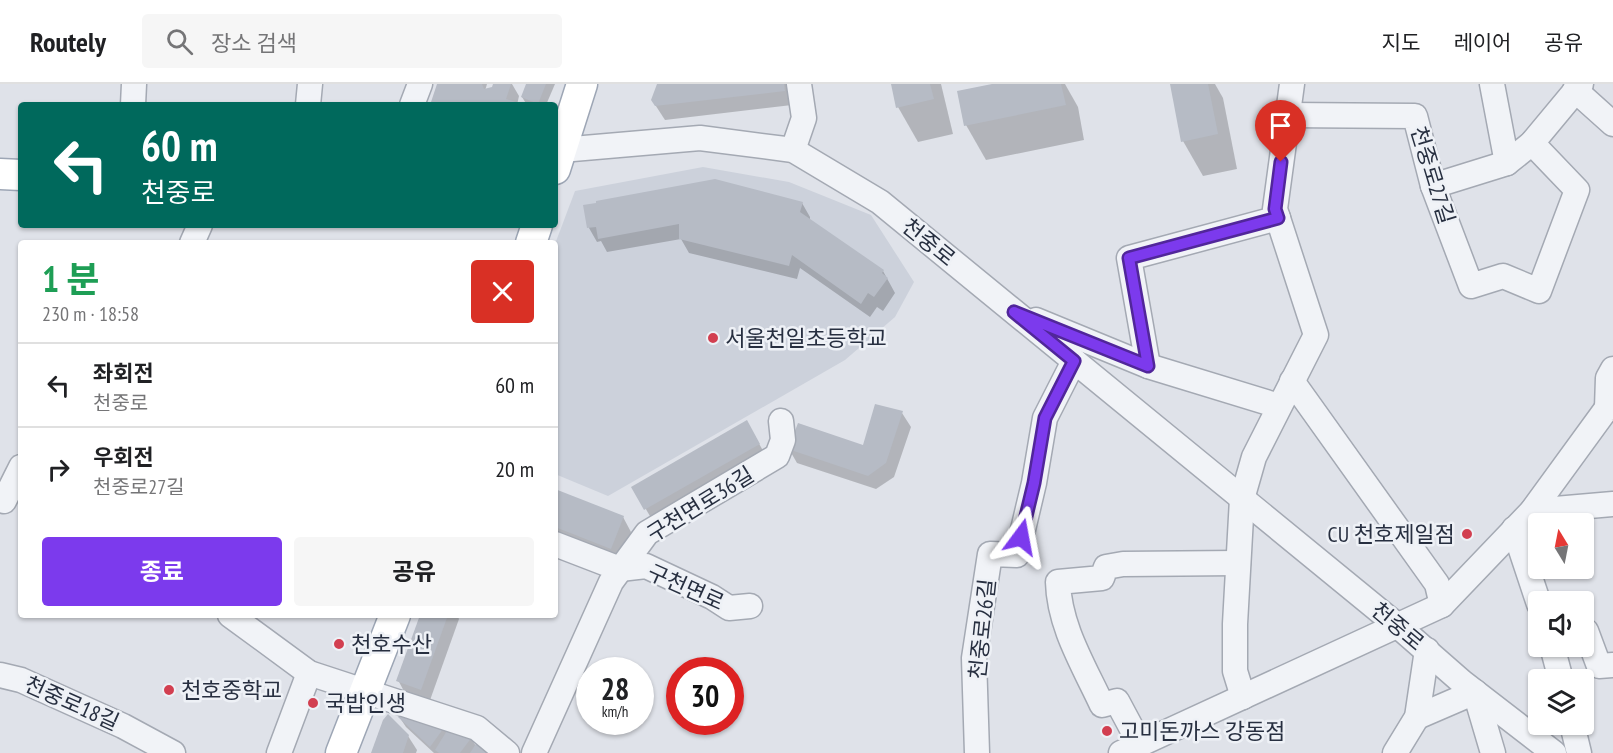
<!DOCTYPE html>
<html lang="ko">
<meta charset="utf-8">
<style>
body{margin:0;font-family:"PT Sans Narrow","Noto Sans KR",sans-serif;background:#f6f6f6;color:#202124;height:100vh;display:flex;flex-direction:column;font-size:22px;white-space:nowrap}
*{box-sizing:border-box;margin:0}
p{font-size:20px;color:#757577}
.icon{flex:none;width:33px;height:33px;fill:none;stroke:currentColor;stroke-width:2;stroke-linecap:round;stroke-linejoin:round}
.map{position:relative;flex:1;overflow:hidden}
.drawer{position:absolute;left:18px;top:156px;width:540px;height:378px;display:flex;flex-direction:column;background:#fff;border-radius:6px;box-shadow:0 2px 4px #0004}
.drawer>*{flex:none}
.banner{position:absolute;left:18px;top:18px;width:540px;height:126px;border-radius:6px;box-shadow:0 2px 4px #0004;background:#00695c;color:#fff;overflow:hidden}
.needle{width:39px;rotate:350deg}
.buttons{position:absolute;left:1528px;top:429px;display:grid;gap:12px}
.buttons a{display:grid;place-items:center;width:66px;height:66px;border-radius:6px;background:#fff;box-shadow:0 2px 4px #0004;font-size:30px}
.speed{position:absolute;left:576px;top:573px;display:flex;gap:12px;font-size:30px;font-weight:700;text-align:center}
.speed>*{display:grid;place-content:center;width:78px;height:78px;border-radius:50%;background:#fff;box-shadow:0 2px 4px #0004;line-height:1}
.speed small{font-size:15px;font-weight:400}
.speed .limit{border:9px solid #d22;background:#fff;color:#111}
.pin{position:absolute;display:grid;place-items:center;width:51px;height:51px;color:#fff;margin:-62px -26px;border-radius:50% 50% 50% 0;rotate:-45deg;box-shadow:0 0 6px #0007}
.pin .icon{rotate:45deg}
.me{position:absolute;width:66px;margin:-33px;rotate:13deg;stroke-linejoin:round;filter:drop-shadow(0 0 4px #0008)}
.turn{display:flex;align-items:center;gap:21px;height:126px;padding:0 24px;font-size:27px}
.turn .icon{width:78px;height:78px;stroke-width:2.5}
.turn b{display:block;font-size:42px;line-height:51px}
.round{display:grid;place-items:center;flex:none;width:63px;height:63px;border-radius:6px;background:#f6f6f6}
.summary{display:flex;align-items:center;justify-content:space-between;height:102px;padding:0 24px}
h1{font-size:36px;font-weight:700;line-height:45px;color:#1e9e55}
.action{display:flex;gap:12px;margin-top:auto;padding:12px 24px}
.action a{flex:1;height:69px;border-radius:6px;background:#7c3aed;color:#fff;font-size:24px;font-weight:700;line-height:69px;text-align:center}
.action a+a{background:#f6f6f6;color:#202124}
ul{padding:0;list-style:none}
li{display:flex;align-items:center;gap:18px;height:84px;padding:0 24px;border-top:2px solid #e0e0e0}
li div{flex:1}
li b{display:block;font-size:22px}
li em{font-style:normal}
header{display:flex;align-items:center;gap:36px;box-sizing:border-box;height:84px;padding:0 30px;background:#fff;border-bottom:2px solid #e0e0e0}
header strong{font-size:28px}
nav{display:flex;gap:33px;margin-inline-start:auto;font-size:21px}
.search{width:420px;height:54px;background:#f6f6f6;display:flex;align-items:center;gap:15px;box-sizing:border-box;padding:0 21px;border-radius:6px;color:#757577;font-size:22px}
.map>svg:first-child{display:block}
.built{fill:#ccd1db}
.shadow{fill:#0003}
.building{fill:#b6bbc5}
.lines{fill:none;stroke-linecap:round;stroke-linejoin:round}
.minor-casing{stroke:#a4a9b3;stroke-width:27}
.major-casing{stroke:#9da6b5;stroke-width:33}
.minor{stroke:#f1f3f7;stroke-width:24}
.major{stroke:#fff;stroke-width:30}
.route-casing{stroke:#51269a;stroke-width:15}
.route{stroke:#7c3aed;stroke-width:10}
.poi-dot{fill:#d23f50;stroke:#eef1f6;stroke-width:2}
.labels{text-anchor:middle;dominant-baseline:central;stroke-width:5;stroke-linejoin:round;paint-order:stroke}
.street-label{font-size:22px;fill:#272f40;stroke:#eef1f6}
.poi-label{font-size:22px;fill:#272f40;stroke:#eef1f6;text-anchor:start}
</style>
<header>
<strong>Routely</strong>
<div class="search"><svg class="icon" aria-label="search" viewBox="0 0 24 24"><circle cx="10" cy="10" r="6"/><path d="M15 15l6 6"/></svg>장소 검색</div>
<nav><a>지도</a><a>레이어</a><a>공유</a></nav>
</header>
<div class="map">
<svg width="1613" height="669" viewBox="0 0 1613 669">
<rect width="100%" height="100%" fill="#dfe2e9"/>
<path class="built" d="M 703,83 L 789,98 L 871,131 L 914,198 L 895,233 L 845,276 L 608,412 L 555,390 L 555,160 L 575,107 Z"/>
<g class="shadow">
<path d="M 438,0 L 487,0 L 485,7 L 493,5 L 494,0 L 512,0 L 519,12 L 517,21 L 431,21 Z"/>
<path d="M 528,0 L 555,0 L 546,21 L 527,21 L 522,13 Z"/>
<path d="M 659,0 L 789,0 L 792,21 L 665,36 L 652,16 Z"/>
<path d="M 892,0 L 941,0 L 953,50 L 918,58 L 898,23 Z"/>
<path d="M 1000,0 L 1065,0 L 1078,23 L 1084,56 L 986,76 L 966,41 Z"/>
<path d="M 1171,0 L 1215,0 L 1223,14 L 1237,85 L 1203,92 L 1183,57 Z"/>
<path d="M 802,119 L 810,133 L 810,136 L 883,187 L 895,209 L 883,227 L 877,223 L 870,233 L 800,184 L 797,195 L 689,169 L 681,155 L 607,168 L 601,157 L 597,158 L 589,144 L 585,122 Z"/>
<path d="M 902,329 L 911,343 L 894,393 L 876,405 L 797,379 L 789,365 L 864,363 Z"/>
<path d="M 747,338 L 767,374 L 654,439 L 633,403 Z"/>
<path d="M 555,407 L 623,433 L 631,448 L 619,479 L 555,453 Z"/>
<path d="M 422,531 L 457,531 L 459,535 L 429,619 L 406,611 L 398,596 Z"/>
<path d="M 406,628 L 471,654 L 476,662 L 496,669 L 434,669 L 406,643 L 400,634 Z"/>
<path d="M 408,652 L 417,666 L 416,669 L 373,669 Z"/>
</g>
<g class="building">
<path d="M 437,0 L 482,0 L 484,5 L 492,3 L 493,0 L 511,0 L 506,15 L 516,18 L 515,21 L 430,21 Z"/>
<path d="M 526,0 L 546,0 L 538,20 L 521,13 Z"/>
<path d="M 657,0 L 784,0 L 785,7 L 655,22 L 651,16 Z"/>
<path d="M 891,0 L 930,0 L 934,15 L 896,24 Z"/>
<path d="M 992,0 L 1061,0 L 1066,21 L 964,42 L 957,7 Z"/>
<path d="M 1170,0 L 1208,0 L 1218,50 L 1181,58 Z"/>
<path d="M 715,95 L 803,118 L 800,128 L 884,186 L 882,189 L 888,194 L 874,213 L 868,209 L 861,220 L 792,171 L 789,182 L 679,155 L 679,140 L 598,155 L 596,143 L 587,144 L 583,121 L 596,119 L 596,117 Z"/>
<path d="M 875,320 L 903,327 L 886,379 L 868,392 L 788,365 L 798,339 L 863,361 Z"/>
<path d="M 747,336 L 760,360 L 644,426 L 631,403 Z"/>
<path d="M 555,405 L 624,432 L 611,465 L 555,443 Z"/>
<path d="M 420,531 L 448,531 L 421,606 L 396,597 Z"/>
<path d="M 406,626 L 446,641 L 430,663 L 398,633 Z"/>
<path d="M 388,630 L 409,651 L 403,669 L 371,669 L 383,636 Z"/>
<path d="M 448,645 L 472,653 L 460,669 L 439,669 L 435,666 Z"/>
<path d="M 479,655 L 496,669 L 470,669 Z"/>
</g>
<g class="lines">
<g class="minor-casing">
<g id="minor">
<path d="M 1492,0 L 1507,79"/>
<path d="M 1575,6 L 1613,40"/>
<path d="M 133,21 L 134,0"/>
<path d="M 308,21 L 310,0"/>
<path d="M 412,21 L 420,0"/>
<path d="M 1287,31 L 1415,32 L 1433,102 L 1471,202 L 1503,192 L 1539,207 L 1577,106 L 1532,59"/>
<path d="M 561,66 L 700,54 L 793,66 L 880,118 L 1398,542 L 1462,598 L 1554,669"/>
<path d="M 793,66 L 804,34 L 799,0"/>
<path d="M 1433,102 L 1507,79 L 1532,59 L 1581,0"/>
<path d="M 192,159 L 200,141"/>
<path d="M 1036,236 L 1148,282 L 1279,322"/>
<path d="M 1148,282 L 1129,174 L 1278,134"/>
<path d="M 1292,297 L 1437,500 L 1442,521"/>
<path d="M 1607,324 L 1608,294 L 1613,285"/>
<path d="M 4,417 L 21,383"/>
<path d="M 1532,427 L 1607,324 L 1613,323"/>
<path d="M 1514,445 L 1539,520"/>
<path d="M 555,460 L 620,485 L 646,482 L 712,513 L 729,524 L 750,522"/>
<path d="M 230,531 L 309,589 L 477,644 L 507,669"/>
<path d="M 1584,547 L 1586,547 L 1599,582 L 1613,581"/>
<path d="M 1552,562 L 1561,596"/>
<path d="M 0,591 L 21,596 L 123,642 L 173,669"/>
<path d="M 1243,613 L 1235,587 L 1235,540 L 1242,415 L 1254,373 L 1316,251 L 1275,125 L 1292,0"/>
<path d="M 1417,633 L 1475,608 L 1493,669"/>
<path d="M 1572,640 L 1579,669"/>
<path d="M 1140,660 L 1117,617 L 1102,621 C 1084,582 1059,542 1058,498 L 1102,494 L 1106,483 L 1123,480 L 1238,479"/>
<path d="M 279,669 L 309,589"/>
<path d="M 534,669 L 611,498 L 647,449 L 777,372 L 783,356 L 781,337"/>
<path d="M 977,669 L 974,574 L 990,470 L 1017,471 L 1034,399 L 1045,334 L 1074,277"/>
<path d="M 1121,669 L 1442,521 L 1532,427 L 1613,420"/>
<path d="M 1395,669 L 1417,633 L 1427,566"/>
</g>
</g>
<g class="major-casing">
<g id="major">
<path d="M 555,85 L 582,0"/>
<path d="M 0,90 L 21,91"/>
<path d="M 531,159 L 537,141"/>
<path d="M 341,669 L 395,531"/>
</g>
</g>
<use href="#minor" class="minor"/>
<use href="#major" class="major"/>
</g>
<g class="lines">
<g class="route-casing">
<path id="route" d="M 1021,453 L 1034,399 L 1045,334 L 1074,277 L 1014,228 L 1148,282 L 1129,174 L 1278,134 L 1275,125 L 1281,78"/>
</g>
<use href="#route" class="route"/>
</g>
<g class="poi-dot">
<circle cx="713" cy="254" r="6"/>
<circle cx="1467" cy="450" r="6"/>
<circle cx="339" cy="560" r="6"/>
<circle cx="169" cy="606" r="6"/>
<circle cx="313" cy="619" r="6"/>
<circle cx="1107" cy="647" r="6"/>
</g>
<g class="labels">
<g class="street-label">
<text transform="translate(1433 91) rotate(73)">천중로27길</text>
<text transform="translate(929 158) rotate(39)">천중로</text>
<text transform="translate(700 420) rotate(-32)">구천면로36길</text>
<text transform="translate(686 503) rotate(24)">구천면로</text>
<text transform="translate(1398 542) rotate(40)">천중로</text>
<text transform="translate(982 545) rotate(-84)">천중로26길</text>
<text transform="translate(72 619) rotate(24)">천중로18길</text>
</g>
<g class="poi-label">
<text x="725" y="254">서울천일초등학교</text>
<text x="1455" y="450" text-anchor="end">CU 천호제일점</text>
<text x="351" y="560">천호수산</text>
<text x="181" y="606">천호중학교</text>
<text x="325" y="619">국밥인생</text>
<text x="1119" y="647">고미돈까스 강동점</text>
</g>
</g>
</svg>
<div class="buttons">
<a><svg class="needle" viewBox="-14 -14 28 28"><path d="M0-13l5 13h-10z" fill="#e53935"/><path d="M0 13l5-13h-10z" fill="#757577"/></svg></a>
<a><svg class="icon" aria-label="sound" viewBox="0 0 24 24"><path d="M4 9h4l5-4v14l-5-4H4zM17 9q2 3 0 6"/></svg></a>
<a><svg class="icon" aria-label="layers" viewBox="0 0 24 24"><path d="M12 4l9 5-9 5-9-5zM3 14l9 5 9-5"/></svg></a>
</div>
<div class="speed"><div>28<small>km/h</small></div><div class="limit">30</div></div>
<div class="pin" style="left:1281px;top:78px;background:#d93025"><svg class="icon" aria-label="arrive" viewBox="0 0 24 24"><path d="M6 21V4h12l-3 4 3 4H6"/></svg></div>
<svg class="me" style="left:1021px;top:453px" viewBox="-20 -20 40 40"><path d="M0-17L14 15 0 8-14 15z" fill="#7c3aed" stroke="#fff" stroke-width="4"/></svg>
<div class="banner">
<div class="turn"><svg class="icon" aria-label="left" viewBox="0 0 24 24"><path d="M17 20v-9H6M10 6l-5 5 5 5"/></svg><div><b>60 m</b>천중로</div></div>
</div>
<section class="drawer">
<div class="summary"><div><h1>1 분</h1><p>230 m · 18:58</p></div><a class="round" style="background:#d93025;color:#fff"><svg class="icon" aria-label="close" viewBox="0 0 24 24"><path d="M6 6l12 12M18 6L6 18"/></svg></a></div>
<ul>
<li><svg class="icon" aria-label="left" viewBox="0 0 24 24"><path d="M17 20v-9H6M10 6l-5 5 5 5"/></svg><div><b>좌회전</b><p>천중로</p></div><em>60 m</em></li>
<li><svg class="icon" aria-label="right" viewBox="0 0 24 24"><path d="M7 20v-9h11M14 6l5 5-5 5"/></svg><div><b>우회전</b><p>천중로27길</p></div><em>20 m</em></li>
</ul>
<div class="action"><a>종료</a><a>공유</a></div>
</section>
</div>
